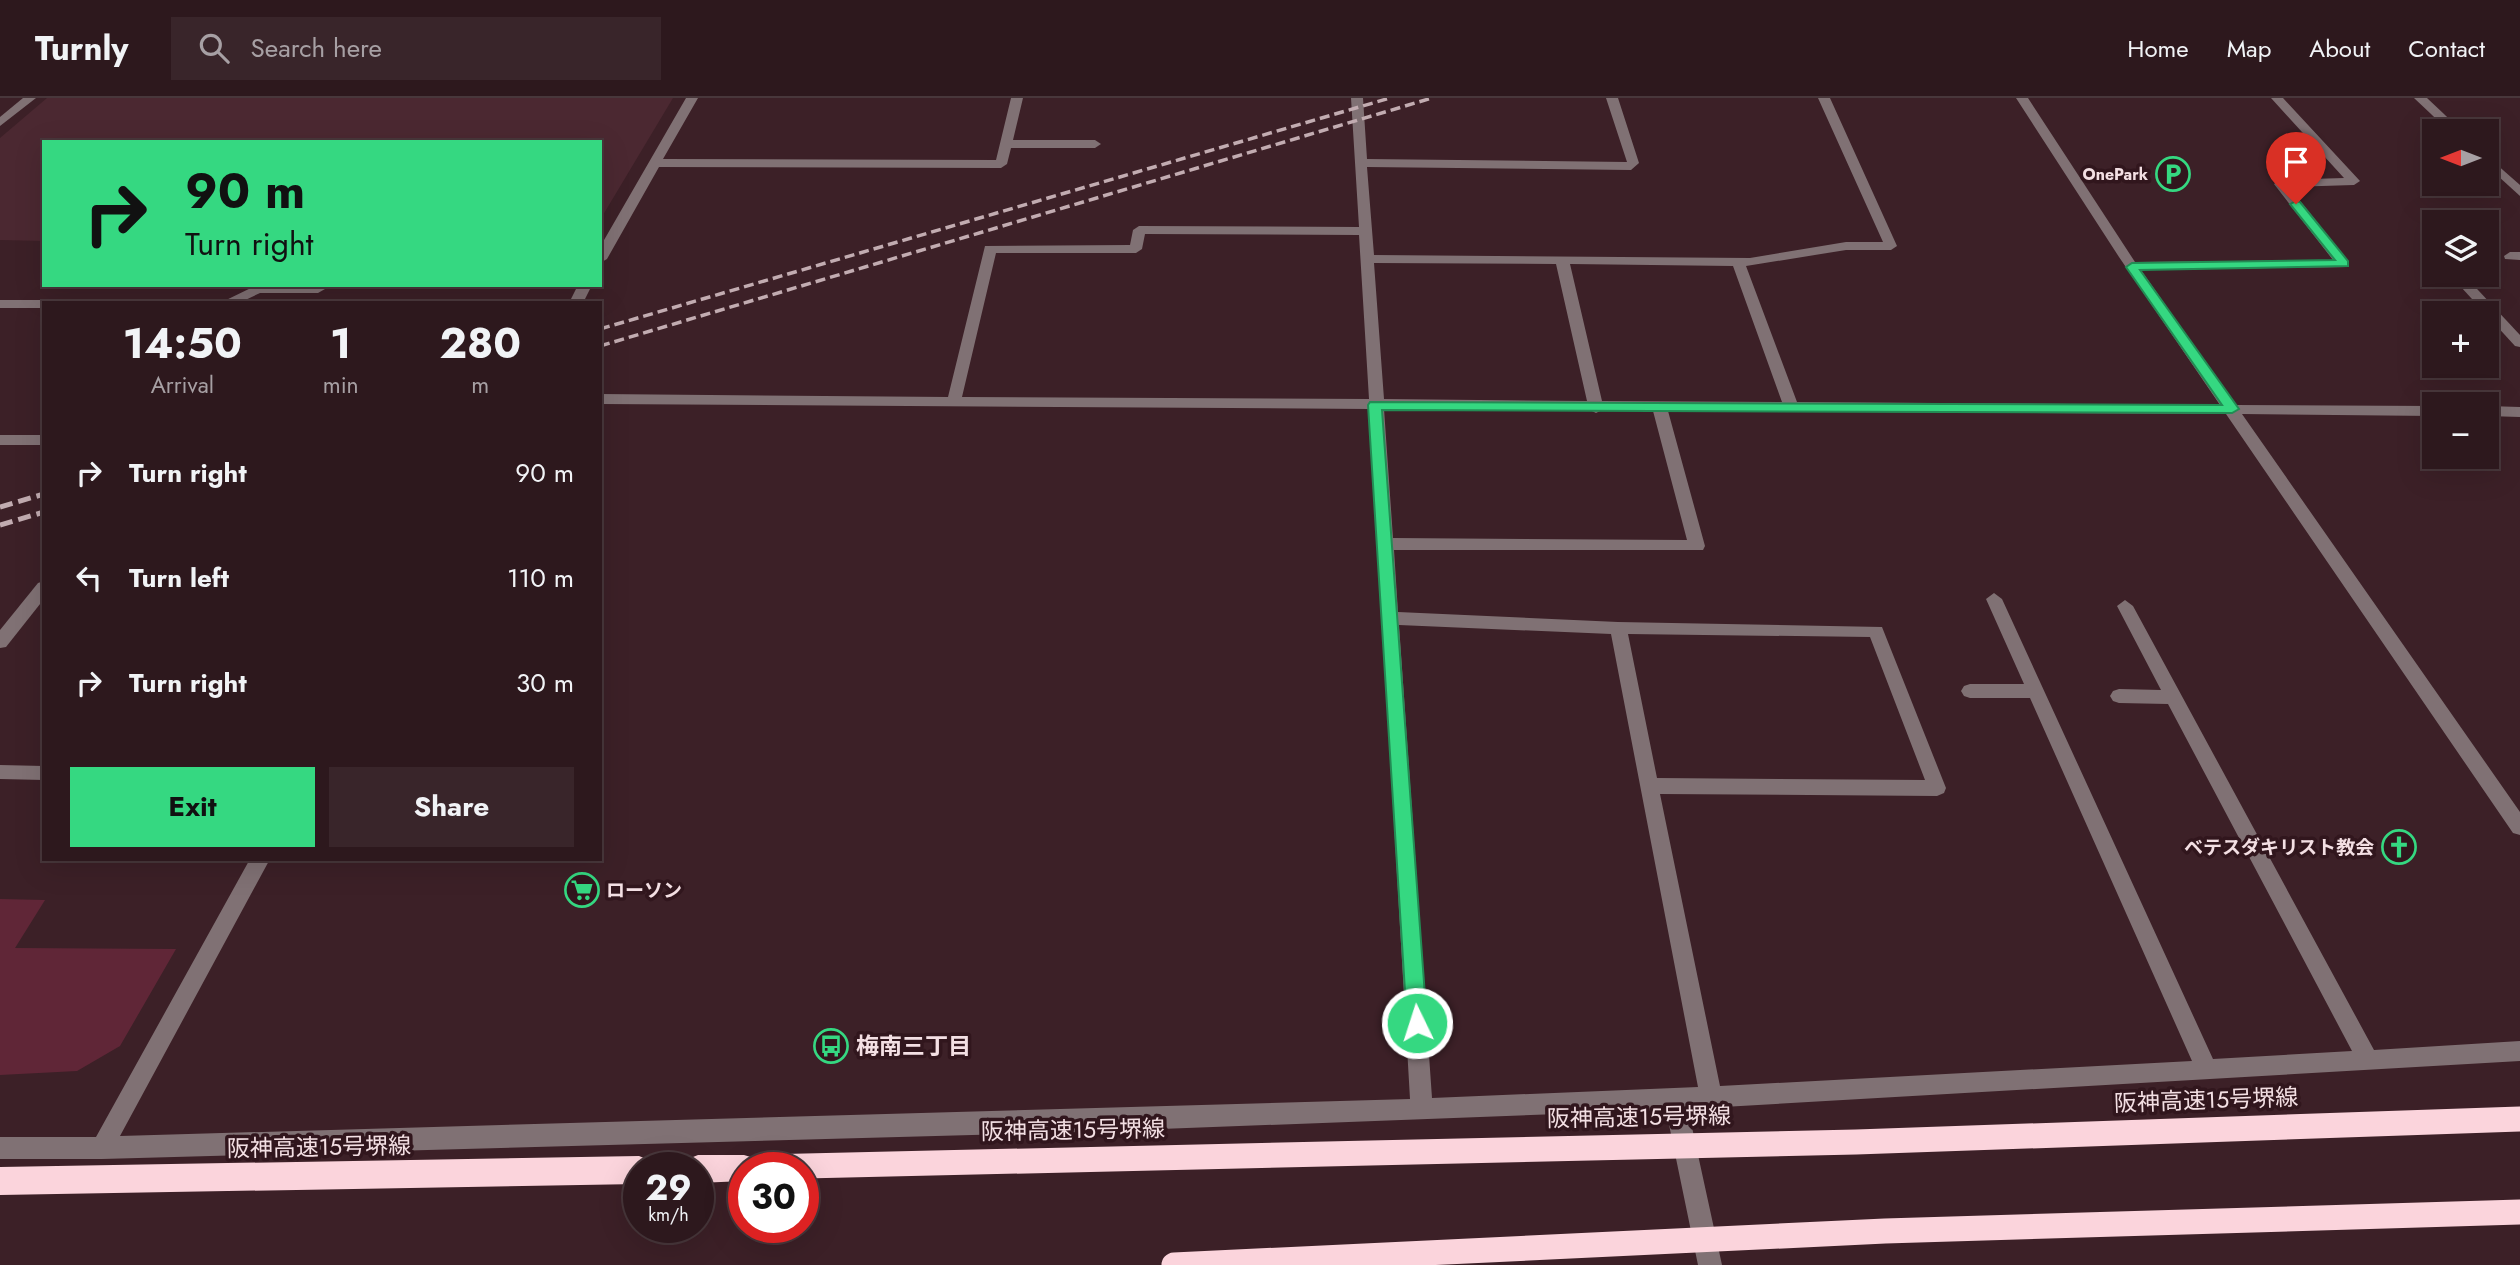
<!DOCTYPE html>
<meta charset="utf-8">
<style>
body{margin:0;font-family:Jost,"Noto Sans JP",sans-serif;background:#39252a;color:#f1f3f6;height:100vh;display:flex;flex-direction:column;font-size:26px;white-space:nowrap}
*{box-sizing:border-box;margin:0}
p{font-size:23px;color:#a7a0a4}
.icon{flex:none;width:38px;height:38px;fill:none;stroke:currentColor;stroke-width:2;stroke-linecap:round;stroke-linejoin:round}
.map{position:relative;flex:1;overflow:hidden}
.side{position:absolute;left:42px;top:203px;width:560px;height:560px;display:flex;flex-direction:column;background:#2d181d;border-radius:0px;box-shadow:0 7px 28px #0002,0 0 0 2px #48373b}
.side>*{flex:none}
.guide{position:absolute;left:42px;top:42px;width:560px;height:147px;border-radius:0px;box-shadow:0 7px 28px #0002,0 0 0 2px #48373b;background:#35d881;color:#111;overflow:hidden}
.needle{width:46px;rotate:270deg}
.fabs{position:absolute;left:2422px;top:21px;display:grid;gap:14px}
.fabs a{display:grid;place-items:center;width:77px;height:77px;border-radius:0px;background:#2d181d;box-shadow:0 7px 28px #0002,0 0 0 2px #48373b;font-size:35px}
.speed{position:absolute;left:623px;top:1054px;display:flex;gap:14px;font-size:35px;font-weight:700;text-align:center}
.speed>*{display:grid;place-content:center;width:91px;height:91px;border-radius:50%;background:#2d181d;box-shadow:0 7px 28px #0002,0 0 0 2px #48373b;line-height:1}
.speed small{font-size:18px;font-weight:400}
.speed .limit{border:10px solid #d22;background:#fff;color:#111}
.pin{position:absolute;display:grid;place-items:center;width:60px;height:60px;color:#fff;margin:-72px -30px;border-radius:50% 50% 50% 0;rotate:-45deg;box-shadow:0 0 7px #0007}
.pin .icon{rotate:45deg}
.me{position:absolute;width:77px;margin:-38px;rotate:356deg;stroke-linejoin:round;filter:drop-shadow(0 0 5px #0008)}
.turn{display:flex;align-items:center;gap:24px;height:147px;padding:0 28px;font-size:32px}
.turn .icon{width:91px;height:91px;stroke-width:2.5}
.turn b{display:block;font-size:49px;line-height:60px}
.eta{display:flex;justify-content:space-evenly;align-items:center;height:119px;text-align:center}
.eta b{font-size:42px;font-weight:700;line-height:49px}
.button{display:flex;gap:14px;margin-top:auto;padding:14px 28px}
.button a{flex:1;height:80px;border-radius:0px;background:#35d881;color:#111;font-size:28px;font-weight:700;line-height:80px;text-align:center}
.button a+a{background:#39252a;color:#f1f3f6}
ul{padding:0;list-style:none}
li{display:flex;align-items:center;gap:21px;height:105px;padding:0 28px}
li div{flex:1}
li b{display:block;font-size:26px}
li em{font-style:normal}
header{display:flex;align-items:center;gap:42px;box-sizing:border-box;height:98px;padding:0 35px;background:#2d181d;border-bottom:2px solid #48373b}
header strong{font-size:33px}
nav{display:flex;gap:38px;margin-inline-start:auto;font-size:24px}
.search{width:490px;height:63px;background:#39252a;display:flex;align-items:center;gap:18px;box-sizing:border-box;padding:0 24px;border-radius:0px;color:#a7a0a4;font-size:26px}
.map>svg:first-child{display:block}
.built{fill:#4b2831}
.green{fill:#602637}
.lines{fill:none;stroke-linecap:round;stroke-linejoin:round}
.minor{fill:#807174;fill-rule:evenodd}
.highway{fill:#fbd4dc;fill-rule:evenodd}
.rail-far1{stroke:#c2acb1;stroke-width:3.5;stroke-dasharray:10 5;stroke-linecap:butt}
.rail{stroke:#c2acb1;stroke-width:5;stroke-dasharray:13 6;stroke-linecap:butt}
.highway-bridge{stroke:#fbd4dc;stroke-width:25}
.route{fill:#35d881;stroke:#228c54;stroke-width:2}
.labels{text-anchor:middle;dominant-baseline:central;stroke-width:7;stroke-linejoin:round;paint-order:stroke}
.far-poi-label{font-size:16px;font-weight:bold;fill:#f3dfe3;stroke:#31161d;text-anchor:end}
.poi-label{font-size:19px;font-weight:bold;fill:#f3dfe3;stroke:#31161d;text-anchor:end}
.near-poi-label{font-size:23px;font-weight:bold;fill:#f3dfe3;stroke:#31161d;text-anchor:start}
.near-street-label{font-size:23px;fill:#f3dfe3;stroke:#31161d}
</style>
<header>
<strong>Turnly</strong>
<div class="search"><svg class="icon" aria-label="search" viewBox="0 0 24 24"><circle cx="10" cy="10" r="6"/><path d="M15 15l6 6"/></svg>Search here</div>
<nav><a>Home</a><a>Map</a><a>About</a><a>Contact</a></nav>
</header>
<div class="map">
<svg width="2520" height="1167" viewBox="0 0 2520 1167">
<rect width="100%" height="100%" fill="#3c2027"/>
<path class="built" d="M 47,0 L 673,0 L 600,122 L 600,44 L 44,44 L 44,143 L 0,142 L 0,40 Z"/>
<path class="green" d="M 0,801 L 45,802 L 15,850 L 176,851 L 120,948 L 77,973 L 0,977 Z"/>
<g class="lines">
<g class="minor">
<path d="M 23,0 L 36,0 L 0,28 L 0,19 Z"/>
<path d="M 686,0 L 698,0 L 663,61 L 996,62 L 1011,0 L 1023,0 L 1013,42 L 1095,42 L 1101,46 L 1095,50 L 1011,50 L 1007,66 L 1001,70 L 659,69 L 607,161 L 600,165 L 600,149 Z"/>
<path d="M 1351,0 L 1363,0 L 1367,61 L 1627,64 L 1606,0 L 1618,0 L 1639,65 L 1631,72 L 1367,69 L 1374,157 L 1750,160 L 1846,144 L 1883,144 L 1818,0 L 1830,0 L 1897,148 L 1891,152 L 1846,152 L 1746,168 L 1797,304 L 2220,307 L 2119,159 L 2016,0 L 2028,0 L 2135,164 L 2333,162 L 2274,86 L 2280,82 L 2344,80 L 2271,0 L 2283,0 L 2360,83 L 2354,87 L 2289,89 L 2348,163 L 2348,169 L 2141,172 L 2235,307 L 2434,308 L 2434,318 L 2242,316 L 2520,714 L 2520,737 L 2513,735 L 2226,316 L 1668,313 L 1705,448 L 1703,452 L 1394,452 L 1398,514 L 1618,524 L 1882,529 L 1946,690 L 1944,695 L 1937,698 L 1660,696 L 1720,988 L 2192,963 L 2030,600 L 1970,600 L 1964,598 L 1961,593 L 1964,588 L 1970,586 L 2024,586 L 1986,501 L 1994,495 L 2002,501 L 2213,961 L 2352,953 L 2168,606 L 2119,605 L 2113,603 L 2110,598 L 2113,593 L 2119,591 L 2161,592 L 2117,508 L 2125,502 L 2133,508 L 2374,952 L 2520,943 L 2520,963 L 1688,1011 L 1722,1167 L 1698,1167 L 1666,1012 L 1082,1034 L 102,1061 L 0,1061 L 0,1039 L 96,1039 L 250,761 L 270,761 L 120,1038 L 1410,1001 L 1370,311 L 600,306 L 600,296 L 948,299 L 985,148 L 1130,147 L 1133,132 L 1139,128 L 1359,129 ZM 1145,136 L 1359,137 L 1369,301 L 962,299 L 996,155 L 1136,155 L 1142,151 ZM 1374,165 L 1556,166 L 1587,303 L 1384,301 ZM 1570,166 L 1733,168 L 1782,304 L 1602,303 ZM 1384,311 L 1590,312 L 1596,315 L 1602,312 L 1653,313 L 1687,442 L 1393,440 ZM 1399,527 L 1611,536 L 1698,989 L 1432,1000 ZM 1628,536 L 1870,539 L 1925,682 L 1657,680 Z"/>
<path d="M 2414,0 L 2427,0 L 2462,33 L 2449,33 Z"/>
<path d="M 2487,58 L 2520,87 L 2520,98 L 2487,68 Z"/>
<path d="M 2510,154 L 2520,154 L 2520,162 L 2505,161 L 2504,158 Z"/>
<path d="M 2450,177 L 2464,177 L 2520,237 L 2520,249 L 2515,248 Z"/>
<path d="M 257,187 L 319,187 L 325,191 L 318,195 L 260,195 L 239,205 L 220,205 Z"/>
<path d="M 578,187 L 592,187 L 583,205 L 569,205 Z"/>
<path d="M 0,202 L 44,202 L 50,205 L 44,205 L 44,210 L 0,210 Z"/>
<path d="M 2487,308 L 2520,309 L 2520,319 L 2487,318 Z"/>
<rect x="0" y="337" width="44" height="10"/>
<path d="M 44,483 L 44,501 L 6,549 L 0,550 L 0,532 L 38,485 Z"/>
<path d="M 0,667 L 44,668 L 44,682 L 0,681 Z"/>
</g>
<g class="highway">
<path d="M 698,1057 L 744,1057 L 754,1060 L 757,1069 L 744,1069 L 744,1083 L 698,1085 L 698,1069 L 685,1069 L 688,1061 Z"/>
<path d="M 639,1058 L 649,1062 L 651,1069 L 639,1069 L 639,1086 L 0,1097 L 0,1069 Z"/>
</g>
<g class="rail-far1">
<path d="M 600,231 L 1390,0"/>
<path d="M 600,248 L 1432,0"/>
</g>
<g class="rail">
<path d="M 0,409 L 44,396"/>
<path d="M 0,427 L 44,414"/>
</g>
<g class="highway-bridge">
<path d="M 760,1069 L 1856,1044 L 2520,1021"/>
<path d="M 1174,1167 L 1885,1133 L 2520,1114"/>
</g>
</g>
<path class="route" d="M 2296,103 L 2300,104 L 2348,163 L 2348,168 L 2140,172 L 2239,311 L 2232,315 L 1382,312 L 1427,925 L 1424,932 L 1417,934 L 1410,932 L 1407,925 L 1368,307 L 1370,304 L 2222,307 L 2126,169 L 2132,165 L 2335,162 L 2290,106 Z"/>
<defs>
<g id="parking-ring" transform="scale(1.75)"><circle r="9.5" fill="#31161d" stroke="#35d881" stroke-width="1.5"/><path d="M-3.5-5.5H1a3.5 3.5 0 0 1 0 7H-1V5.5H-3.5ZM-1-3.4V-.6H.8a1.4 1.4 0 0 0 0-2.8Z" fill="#35d881"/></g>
<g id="church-ring" transform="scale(1.75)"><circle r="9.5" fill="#31161d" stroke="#35d881" stroke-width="1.5"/><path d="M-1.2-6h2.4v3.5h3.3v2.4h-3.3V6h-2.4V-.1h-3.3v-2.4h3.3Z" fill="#35d881"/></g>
<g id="supermarket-ring" transform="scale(1.75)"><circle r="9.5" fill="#31161d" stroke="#35d881" stroke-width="1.5"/><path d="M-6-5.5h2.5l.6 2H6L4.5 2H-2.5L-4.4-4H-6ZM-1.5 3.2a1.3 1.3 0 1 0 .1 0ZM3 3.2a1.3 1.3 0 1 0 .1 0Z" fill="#35d881"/></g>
<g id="bus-ring" transform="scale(1.75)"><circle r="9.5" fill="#31161d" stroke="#35d881" stroke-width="1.5"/><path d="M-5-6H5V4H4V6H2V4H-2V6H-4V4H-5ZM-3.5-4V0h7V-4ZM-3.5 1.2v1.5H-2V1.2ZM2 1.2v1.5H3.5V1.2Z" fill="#35d881"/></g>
</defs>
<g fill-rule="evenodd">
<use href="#parking-ring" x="2173" y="76"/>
<use href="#church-ring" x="2399" y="749"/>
<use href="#supermarket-ring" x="582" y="792"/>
<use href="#bus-ring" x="831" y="948"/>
</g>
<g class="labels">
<g class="far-poi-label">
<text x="2148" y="76">OnePark</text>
</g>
<g class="poi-label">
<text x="2374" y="749">ベテスダキリスト教会</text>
<text x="606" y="792" text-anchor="start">ローソン</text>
</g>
<g class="near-poi-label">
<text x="856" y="948">梅南三丁目</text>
</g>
<g class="near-street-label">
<text transform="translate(2206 1002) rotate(-2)">阪神高速15号堺線</text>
<text transform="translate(1639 1019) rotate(-1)">阪神高速15号堺線</text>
<text transform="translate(1073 1032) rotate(-1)">阪神高速15号堺線</text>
<text transform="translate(319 1049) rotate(-1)">阪神高速15号堺線</text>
</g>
</g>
</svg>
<div class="fabs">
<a><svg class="needle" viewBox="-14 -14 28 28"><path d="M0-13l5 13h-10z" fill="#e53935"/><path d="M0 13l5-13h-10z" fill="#a7a0a4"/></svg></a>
<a><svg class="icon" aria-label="layers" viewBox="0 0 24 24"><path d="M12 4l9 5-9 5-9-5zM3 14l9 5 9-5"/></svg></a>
<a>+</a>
<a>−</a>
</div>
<div class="speed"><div>29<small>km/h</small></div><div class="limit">30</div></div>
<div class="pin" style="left:2296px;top:106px;background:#d93025"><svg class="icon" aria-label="arrive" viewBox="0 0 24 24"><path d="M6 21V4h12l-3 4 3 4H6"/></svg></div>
<svg class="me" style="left:1417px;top:925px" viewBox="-20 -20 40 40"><circle r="17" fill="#35d881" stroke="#fff" stroke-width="3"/><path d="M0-11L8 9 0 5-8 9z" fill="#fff"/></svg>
<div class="guide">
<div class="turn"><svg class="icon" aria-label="right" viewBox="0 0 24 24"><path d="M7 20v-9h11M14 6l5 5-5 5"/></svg><div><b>90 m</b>Turn right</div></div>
</div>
<section class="side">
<div class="eta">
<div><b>14:50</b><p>Arrival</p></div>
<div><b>1</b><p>min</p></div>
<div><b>280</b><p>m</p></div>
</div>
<ul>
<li><svg class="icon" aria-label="right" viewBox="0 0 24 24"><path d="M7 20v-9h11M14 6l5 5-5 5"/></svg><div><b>Turn right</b></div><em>90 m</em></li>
<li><svg class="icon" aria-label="left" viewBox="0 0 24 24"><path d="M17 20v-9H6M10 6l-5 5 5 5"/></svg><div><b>Turn left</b></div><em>110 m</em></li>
<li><svg class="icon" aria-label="right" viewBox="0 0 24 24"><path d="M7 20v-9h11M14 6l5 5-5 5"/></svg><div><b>Turn right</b></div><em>30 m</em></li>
</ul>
<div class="button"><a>Exit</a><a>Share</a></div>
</section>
</div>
